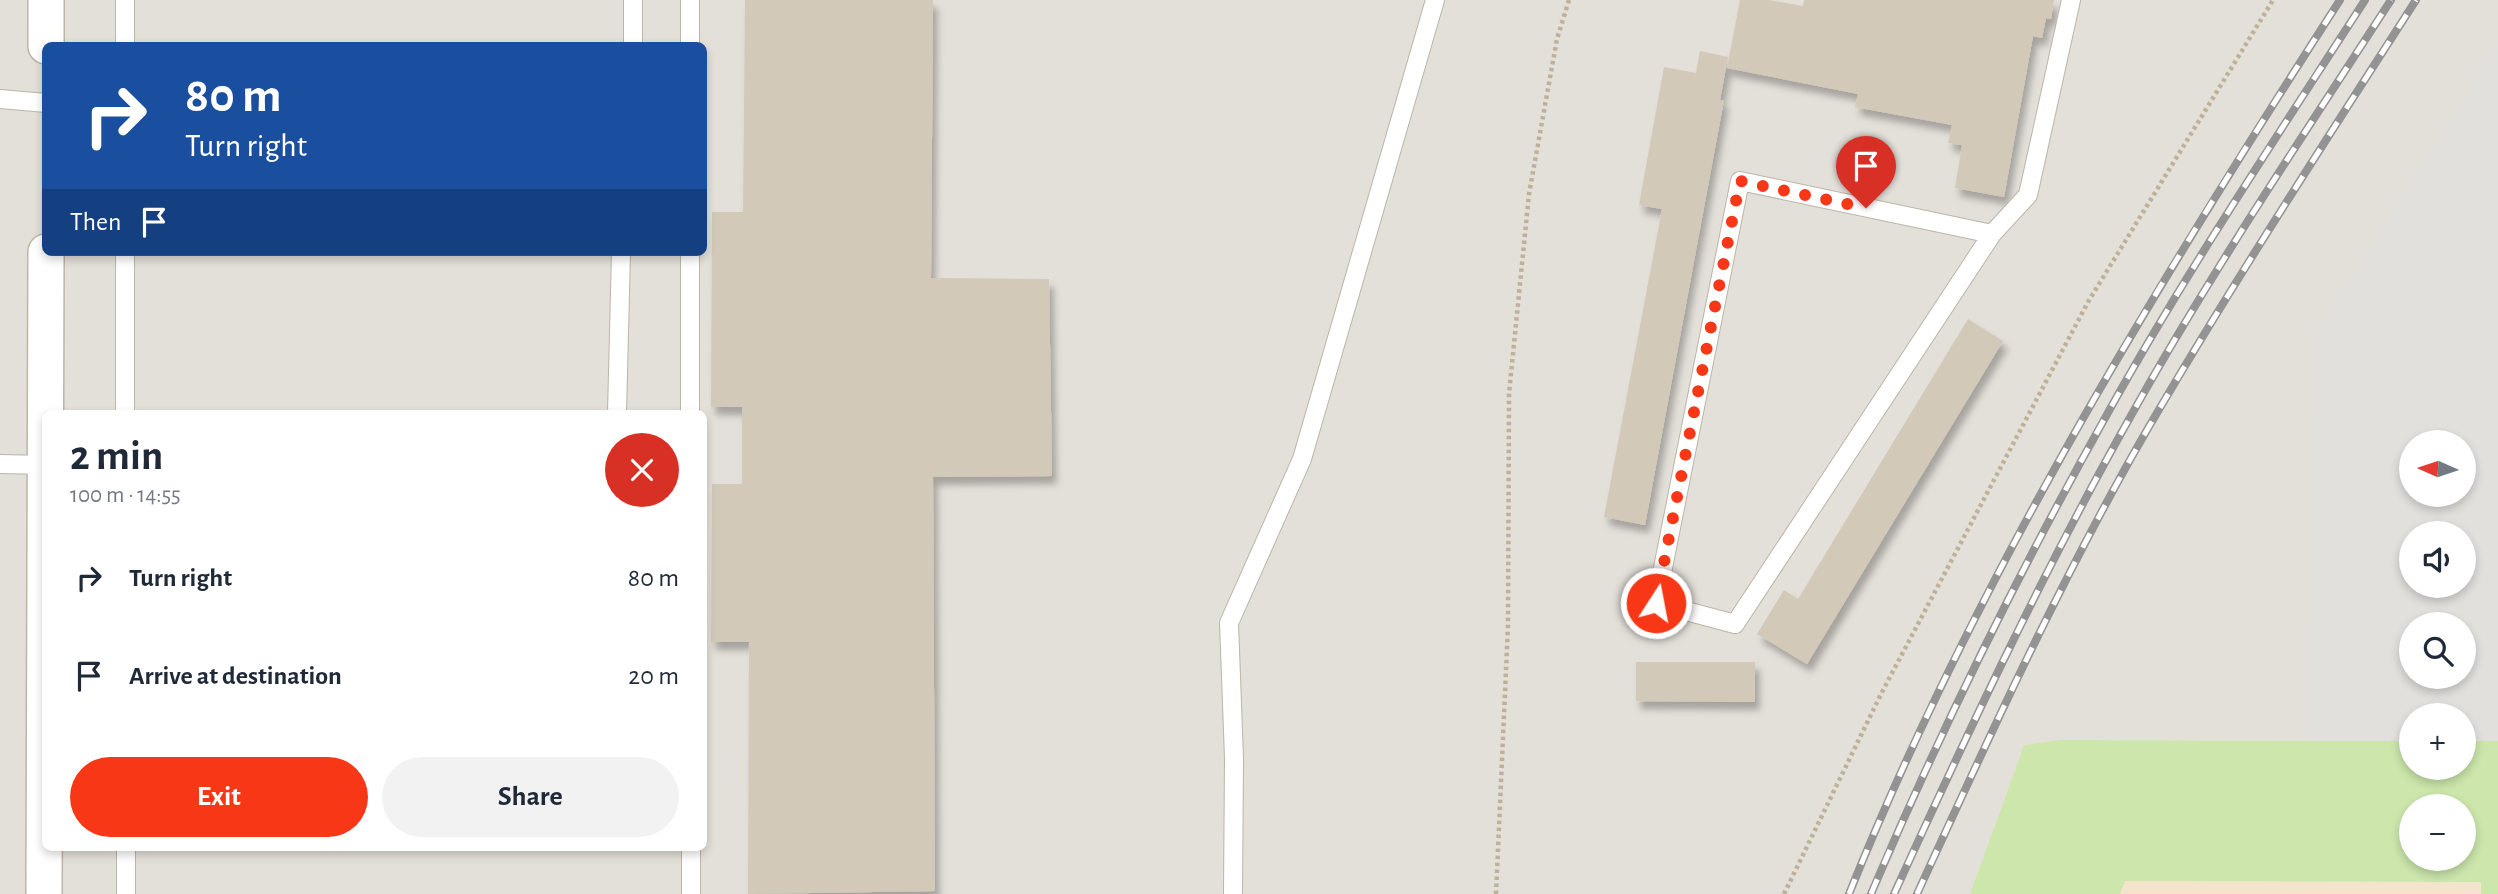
<!DOCTYPE html>
<meta charset="utf-8">
<style>
body{margin:0;font-family:"Alegreya Sans",sans-serif;background:#f2f2f3;color:#1f2937;height:100vh;display:flex;flex-direction:column;font-size:26px;white-space:nowrap}
*{box-sizing:border-box;margin:0}
p{font-size:23px;color:#747a83}
.icon{flex:none;width:38px;height:38px;fill:none;stroke:currentColor;stroke-width:2;stroke-linecap:round;stroke-linejoin:round}
.map{position:relative;flex:1;overflow:hidden}
.side{position:absolute;left:42px;top:410px;width:665px;height:441px;display:flex;flex-direction:column;background:#fff;border-radius:10px;box-shadow:0 4px 10px #0003}
.side>*{flex:none}
.hud{position:absolute;left:42px;top:42px;width:665px;height:214px;border-radius:10px;box-shadow:0 4px 10px #0003;background:#1a4fa0;color:#fff;overflow:hidden}
.needle{width:46px;rotate:273deg}
.controls{position:absolute;left:2399px;top:430px;display:grid;gap:14px}
.controls a{display:grid;place-items:center;width:77px;height:77px;border-radius:50%;background:#fff;box-shadow:0 4px 10px #0003;font-size:35px}
.pin{position:absolute;display:grid;place-items:center;width:60px;height:60px;color:#fff;margin:-72px -30px;border-radius:50% 50% 50% 0;rotate:-45deg;box-shadow:0 0 7px #0007}
.pin .icon{rotate:45deg}
.me{position:absolute;width:77px;margin:-38px;rotate:11deg;stroke-linejoin:round;filter:drop-shadow(0 0 5px #0008)}
.turn{display:flex;align-items:center;gap:24px;height:147px;padding:0 28px;font-size:32px}
.turn .icon{width:91px;height:91px;stroke-width:2.5}
.turn b{display:block;font-size:49px;line-height:60px}
.then{display:flex;align-items:center;height:66px;padding:0 28px;background:#0003;gap:14px;font-size:26px}
.round{display:grid;place-items:center;flex:none;width:74px;height:74px;border-radius:37px;background:#f2f2f3}
.overview{display:flex;align-items:center;justify-content:space-between;height:119px;padding:0 28px}
h1{font-size:42px;font-weight:700;line-height:52px}
.button{display:flex;gap:14px;margin-top:auto;padding:14px 28px}
.button a{flex:1;height:80px;border-radius:42px;background:#f73715;color:#fff;font-size:28px;font-weight:700;line-height:80px;text-align:center}
.button a+a{background:#f2f2f3;color:#1f2937}
ul{padding:0;list-style:none}
li{display:flex;align-items:center;gap:21px;height:98px;padding:0 28px}
li div{flex:1}
li b{display:block;font-size:26px}
li em{font-style:normal}
.map>svg:first-child{display:block}
.commercial{fill:#f4e4ce}
.industrial{fill:#e3dfd9;fill-rule:evenodd}
.green{fill:#cce6ac;fill-rule:evenodd}
.parking{fill:#e2e0dc;fill-rule:evenodd}
.building{fill:#d3c9b9;filter:url(#shadow)}
.lines{fill:none;stroke-linecap:round;stroke-linejoin:round}
.service-casing{stroke:#bdb5a6;stroke-width:20}
.minor-casing{stroke:#bdb5a6;stroke-width:38}
.path{stroke:#beb198;stroke-width:4.5;stroke-dasharray:3.5 3.5;stroke-linecap:butt}
.service{stroke:#fff;stroke-width:18}
.minor{stroke:#fff;stroke-width:35}
.rail-casing{stroke:#939393;stroke-width:8}
.rail{stroke:#fff;stroke-width:5;stroke-dasharray:16;stroke-linecap:butt}
.route{stroke:#f73715;stroke-width:12;stroke-dasharray:0 21.6}
</style>
<div class="map">
<svg width="2498" height="894" viewBox="0 0 2498 894">
<defs>
<filter id="shadow"><feDropShadow dx="4.5" dy="8" stdDeviation="3.5" flood-color="#0004"/></filter>
</defs>
<rect width="100%" height="100%" fill="#f1ede3"/>
<path class="commercial" d="M 2124,881 L 2481,882 L 2481,894 L 2120,894 Z"/>
<path class="industrial" d="M 0,0 L 2498,0 L 2498,741 L 2464,741 L 2464,716 L 2412,716 L 2411,741 L 2059,740 L 2024,745 L 1970,894 L 0,894 ZM 46,46 L 704,46 L 704,252 L 46,252 ZM 46,413 L 704,413 L 704,847 L 46,847 ZM 2412,443 L 2464,443 L 2464,495 L 2412,495 ZM 2412,534 L 2464,534 L 2464,586 L 2412,586 ZM 2412,625 L 2464,625 L 2464,677 L 2412,677 Z"/>
<path class="green" d="M 2059,740 L 2411,741 L 2412,768 L 2464,768 L 2464,741 L 2498,741 L 2498,894 L 2481,894 L 2481,882 L 2125,881 L 2120,894 L 1970,894 L 2024,745 ZM 2412,807 L 2464,807 L 2464,859 L 2412,859 Z"/>
<path class="parking" d="M 2498,42 L 2498,741 L 2464,741 L 2464,716 L 2412,716 L 2411,741 L 2307,740 L 2314,333 ZM 2412,443 L 2464,443 L 2464,495 L 2412,495 ZM 2412,534 L 2464,534 L 2464,586 L 2412,586 ZM 2412,625 L 2464,625 L 2464,677 L 2412,677 Z"/>
<g class="building">
<path d="M 745,0 L 933,0 L 931,278 L 1049,279 L 1052,476 L 933,477 L 935,891 L 748,894 L 749,642 L 711,642 L 712,484 L 742,484 L 742,407 L 711,407 L 712,212 L 743,212 Z"/>
<path d="M 1740,0 L 1769,0 L 1803,6 L 1804,0 L 2054,0 L 2051,19 L 2046,18 L 2042,38 L 2033,36 L 2004,197 L 1955,188 L 1962,145 L 1948,143 L 1952,125 L 1855,107 L 1858,94 L 1727,68 Z"/>
<path d="M 1700,51 L 1728,57 L 1720,100 L 1724,100 L 1645,525 L 1604,517 L 1662,209 L 1639,205 L 1664,67 L 1696,73 Z"/>
<path d="M 1968,319 L 2003,341 L 1807,664 L 1757,634 L 1784,590 L 1798,599 Z"/>
<path d="M 1636,662 L 1755,662 L 1755,702 L 1636,701 Z"/>
</g>
<g class="lines">
<g class="service-casing">
<g id="service">
<path d="M 125,0 L 125,46"/>
<path d="M 633,0 L 633,46"/>
<path d="M 690,0 L 690,46"/>
<path d="M 0,99 L 46,103"/>
<path d="M 1992,234 L 1740,181 L 1656,603 L 1735,624 L 1992,234 L 2028,195 L 2071,0"/>
<path d="M 125,252 L 125,413"/>
<path d="M 690,252 L 690,413"/>
<path d="M 617,413 L 621,252"/>
<path d="M 0,464 L 45,465"/>
<path d="M 126,847 L 126,894"/>
<path d="M 691,847 L 691,894"/>
<path d="M 1233,894 L 1234,758 L 1229,623 L 1302,459 L 1435,0"/>
</g>
</g>
<g class="minor-casing">
<g id="minor">
<path d="M 46,46 L 46,0"/>
<path d="M 44,894 L 46,252"/>
</g>
</g>
<g class="path">
<path d="M 1496,894 L 1508,626 L 1509,394 L 1529,194 L 1557,39 L 1569,0"/>
<path d="M 1784,894 L 1881,694 L 2088,302 L 2273,0"/>
</g>
<use href="#service" class="service"/>
<use href="#minor" class="minor"/>
<g class="rail-casing">
<g id="rail">
<path d="M 1849,894 C 1976,578 2156,286 2340,0"/>
<path d="M 1871,894 C 1941,729 2022,566 2110,409 C 2188,269 2278,135 2365,0"/>
<path d="M 1894,894 C 1967,734 2042,574 2128,421 C 2208,277 2301,139 2391,0"/>
<path d="M 1917,894 C 1989,737 2061,579 2147,430 C 2232,284 2325,142 2416,0"/>
</g>
</g>
<use href="#rail" class="rail"/>
</g>
<g class="lines">
<path class="route" d="M 1656,603 L 1740,181 L 1866,208"/>
</g>
</svg>
<div class="controls">
<a><svg class="needle" viewBox="-14 -14 28 28"><path d="M0-13l5 13h-10z" fill="#e53935"/><path d="M0 13l5-13h-10z" fill="#747a83"/></svg></a>
<a><svg class="icon" aria-label="sound" viewBox="0 0 24 24"><path d="M4 9h4l5-4v14l-5-4H4zM17 9q2 3 0 6"/></svg></a>
<a><svg class="icon" aria-label="search" viewBox="0 0 24 24"><circle cx="10" cy="10" r="6"/><path d="M15 15l6 6"/></svg></a>
<a>+</a>
<a>−</a>
</div>
<div class="pin" style="left:1866px;top:208px;background:#d93025"><svg class="icon" aria-label="arrive" viewBox="0 0 24 24"><path d="M6 21V4h12l-3 4 3 4H6"/></svg></div>
<svg class="me" style="left:1656px;top:603px" viewBox="-20 -20 40 40"><circle r="17" fill="#f73715" stroke="#fff" stroke-width="3"/><path d="M0-11L8 9 0 5-8 9z" fill="#fff"/></svg>
<div class="hud">
<div class="turn"><svg class="icon" aria-label="right" viewBox="0 0 24 24"><path d="M7 20v-9h11M14 6l5 5-5 5"/></svg><div><b>80 m</b>Turn right</div></div>
<div class="then">Then<svg class="icon" aria-label="arrive" viewBox="0 0 24 24"><path d="M6 21V4h12l-3 4 3 4H6"/></svg></div>
</div>
<section class="side">
<div class="overview"><div><h1>2 min</h1><p>100 m · 14:55</p></div><a class="round" style="background:#d93025;color:#fff"><svg class="icon" aria-label="close" viewBox="0 0 24 24"><path d="M6 6l12 12M18 6L6 18"/></svg></a></div>
<ul>
<li><svg class="icon" aria-label="right" viewBox="0 0 24 24"><path d="M7 20v-9h11M14 6l5 5-5 5"/></svg><div><b>Turn right</b></div><em>80 m</em></li>
<li><svg class="icon" aria-label="arrive" viewBox="0 0 24 24"><path d="M6 21V4h12l-3 4 3 4H6"/></svg><div><b>Arrive at destination</b></div><em>20 m</em></li>
</ul>
<div class="button"><a>Exit</a><a>Share</a></div>
</section>
</div>
